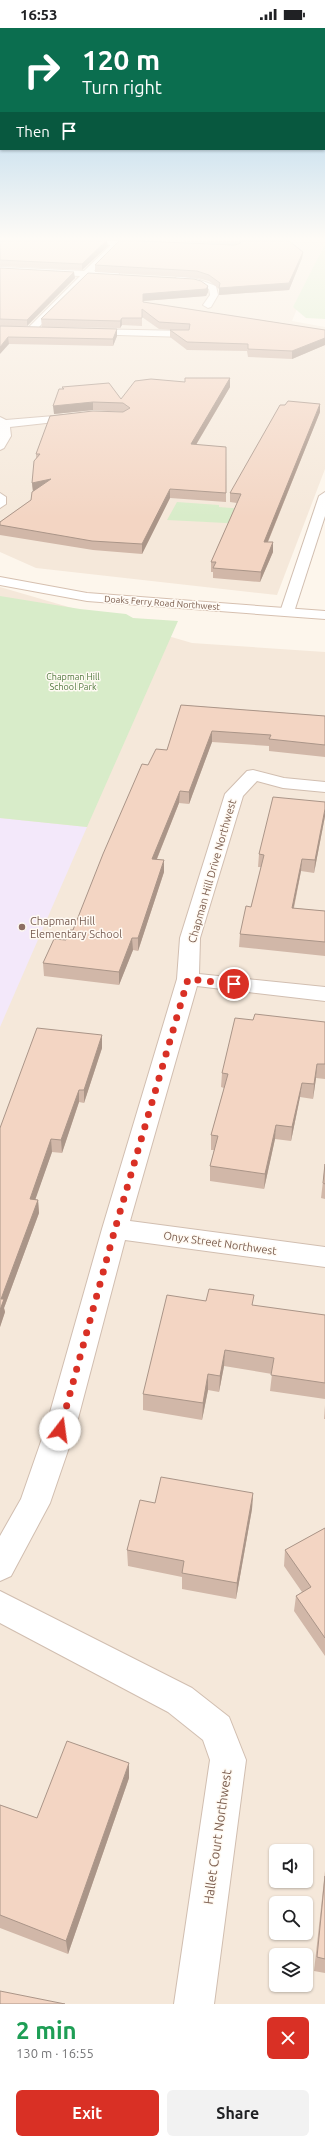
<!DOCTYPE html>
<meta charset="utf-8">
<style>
body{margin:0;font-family:Ubuntu,sans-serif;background:#f2f2f2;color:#202124;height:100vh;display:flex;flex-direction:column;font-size:15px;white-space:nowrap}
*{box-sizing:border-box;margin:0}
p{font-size:13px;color:#757577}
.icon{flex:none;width:22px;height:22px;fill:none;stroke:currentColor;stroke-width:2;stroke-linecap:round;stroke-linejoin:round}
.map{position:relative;height:1976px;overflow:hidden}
.drawer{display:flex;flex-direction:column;background:#fff;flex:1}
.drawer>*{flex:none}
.guide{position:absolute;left:0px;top:0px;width:325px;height:122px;box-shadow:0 1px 3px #0004;background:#0b6e4f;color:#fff;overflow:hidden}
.tools{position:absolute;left:269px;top:1816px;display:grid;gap:8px}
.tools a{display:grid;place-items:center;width:44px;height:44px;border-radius:6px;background:#fff;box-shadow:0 1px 3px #0004;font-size:20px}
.pin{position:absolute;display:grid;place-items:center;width:34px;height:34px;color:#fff;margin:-17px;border:2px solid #fff;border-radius:50%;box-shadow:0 1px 4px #0007}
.me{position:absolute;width:44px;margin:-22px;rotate:15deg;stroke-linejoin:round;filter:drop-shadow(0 0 3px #0008)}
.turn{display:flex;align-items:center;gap:14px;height:84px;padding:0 16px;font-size:18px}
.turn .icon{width:52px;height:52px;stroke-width:2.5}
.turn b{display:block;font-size:28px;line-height:34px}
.then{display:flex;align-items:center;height:38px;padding:0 16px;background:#0003;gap:8px;font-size:15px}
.round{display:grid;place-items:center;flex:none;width:42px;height:42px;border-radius:6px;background:#f2f2f2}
.overview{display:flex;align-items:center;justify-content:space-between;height:68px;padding:0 16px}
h1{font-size:24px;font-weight:600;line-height:30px;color:#1e9e55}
.primary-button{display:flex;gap:8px;margin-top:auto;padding:8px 16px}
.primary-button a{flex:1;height:46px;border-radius:6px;background:#d93025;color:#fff;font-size:16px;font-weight:600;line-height:46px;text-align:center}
.primary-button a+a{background:#f2f2f2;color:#202124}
.status{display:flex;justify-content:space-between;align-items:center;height:28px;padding:0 20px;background:#fff;direction:ltr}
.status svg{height:11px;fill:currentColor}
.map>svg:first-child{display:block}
.residential{fill:#f5e8da;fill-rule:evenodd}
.education{fill:#f3e8fa}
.green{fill:#d8ecc9}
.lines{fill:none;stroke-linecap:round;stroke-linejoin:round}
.minor-casing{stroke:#d1beb0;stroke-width:2}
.secondary-casing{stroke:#d6c0b0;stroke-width:2}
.minor{fill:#fff;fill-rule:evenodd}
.secondary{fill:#fff;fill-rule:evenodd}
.wall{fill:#d1b7a8}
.shaded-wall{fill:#aa9588}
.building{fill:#f3d5c3;stroke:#aa9588}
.route{stroke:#d93025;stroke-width:7;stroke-dasharray:0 12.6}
.education-dot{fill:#8d6e63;stroke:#fffaf3;stroke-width:1.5}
.labels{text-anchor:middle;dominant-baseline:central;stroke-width:3;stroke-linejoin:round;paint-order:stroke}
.far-street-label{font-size:9px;fill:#7a5c4d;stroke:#fffaf3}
.far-park-label{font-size:9px;fill:#537a41;stroke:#fffaf3}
.street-label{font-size:11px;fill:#7a5c4d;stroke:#fffaf3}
.education-label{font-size:11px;fill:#785e54;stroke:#fffaf3;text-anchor:start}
.near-street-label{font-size:13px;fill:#7a5c4d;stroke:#fffaf3}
</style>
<div class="status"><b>16:53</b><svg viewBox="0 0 49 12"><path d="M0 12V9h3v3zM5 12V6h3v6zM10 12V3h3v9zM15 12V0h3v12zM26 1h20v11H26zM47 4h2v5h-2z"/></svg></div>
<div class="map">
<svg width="325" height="1976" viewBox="0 0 325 1976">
<rect width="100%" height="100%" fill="#fdf6ec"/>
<g class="residential">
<path d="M 0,213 L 325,213 L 292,293 L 325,299 L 325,441 L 277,567 L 36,540 L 0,524 Z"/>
<path d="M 0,559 L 192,615 L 325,624 L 325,1976 L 0,1976 ZM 276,1823 L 306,1823 L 306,1853 L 276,1853 ZM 276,1875 L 306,1875 L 306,1905 L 276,1905 ZM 276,1927 L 306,1927 L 306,1957 L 276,1957 Z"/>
</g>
<path class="education" d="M 0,790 L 87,799 L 0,999 Z"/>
<g class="green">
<path d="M 325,216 L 325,291 L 306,290 L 293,279 Z"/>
<path d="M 177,474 L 219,477 L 219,479 L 269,483 L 264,497 L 167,492 Z"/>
<path d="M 0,568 L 80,581 L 126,586 L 133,590 L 178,593 L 87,799 L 0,790 Z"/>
</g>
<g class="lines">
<g class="minor-casing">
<g id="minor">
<path d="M 77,213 L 142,213 L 150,216 L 146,218 L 119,217 L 94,243 L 116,244 L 119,245 L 119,249 L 89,248 L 33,305 L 27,305 L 27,301 L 80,248 L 0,245 L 0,239 L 84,243 L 111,217 L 81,215 Z"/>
<path d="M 178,248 L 197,251 L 216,258 L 218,267 L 211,279 L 208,280 L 203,277 L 210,267 L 209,261 L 192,255 L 175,253 L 174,251 Z"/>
<path d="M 87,301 L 186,303 L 191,306 L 186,309 L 84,306 L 84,302 Z"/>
<path d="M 78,386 L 82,387 L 84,389 L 82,391 L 10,399 L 11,408 L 4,420 L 0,422 L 0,389 L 6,392 Z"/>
<path d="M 325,464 L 325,488 L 294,584 L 292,587 L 282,587 L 280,584 L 319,468 Z"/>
<path d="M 0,465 L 6,469 L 6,476 L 0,480 Z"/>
<path d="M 253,742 L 284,750 L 325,754 L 325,764 L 283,760 L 257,753 L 243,768 L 200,910 L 199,946 L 325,959 L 325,973 L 197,958 L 130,1193 L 325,1219 L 325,1239 L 125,1212 L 75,1402 L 50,1475 L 11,1548 L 0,1553 L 0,1508 L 21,1471 L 45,1402 L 102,1201 L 177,951 L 180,910 L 225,766 L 247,743 Z"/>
<path d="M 0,1563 L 192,1660 L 229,1689 L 246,1732 L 214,1976 L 174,1976 L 210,1732 L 203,1712 L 168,1684 L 0,1595 Z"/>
</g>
</g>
<g class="secondary-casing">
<path id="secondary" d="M 0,549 L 87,565 L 325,583 L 325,591 L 87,573 L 0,557 Z"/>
</g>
<use href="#minor" class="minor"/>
<use href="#secondary" class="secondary"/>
</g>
<g class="wall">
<path d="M 0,213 L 108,218 L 82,242 L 0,238 Z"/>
<path d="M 177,213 L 289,213 L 303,224 L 302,230 L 289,262 L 219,267 L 219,261 L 209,253 L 197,250 L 95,244 L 95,237 L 236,217 Z"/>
<path d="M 0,240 L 75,250 L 27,298 L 0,298 Z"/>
<path d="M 208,258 L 208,264 L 206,268 L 143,273 L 143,274 L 325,302 L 325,317 L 292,331 L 248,329 L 247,323 L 187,322 L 170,309 L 170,302 L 171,302 L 159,301 L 142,289 L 142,298 L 122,297 L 120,300 L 42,299 L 41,291 Z"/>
<path d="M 0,298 L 117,301 L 117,308 L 113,318 L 9,316 Z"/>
<path d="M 230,350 L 230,359 L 196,417 L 226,465 L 226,474 L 170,470 L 142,526 L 93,522 L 0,507 L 0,494 L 31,472 L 33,463 L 32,455 L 36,430 L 36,426 L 123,384 L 93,382 L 54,386 L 62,361 L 62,359 L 121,371 L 185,354 Z"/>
<path d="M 320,384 L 268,514 L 273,524 L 260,554 L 213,550 L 213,544 L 211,544 L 211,534 L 237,475 L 230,474 L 230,465 Z"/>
<path d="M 181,677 L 325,688 L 325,729 L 269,723 L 269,718 L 212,714 L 189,776 L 179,775 L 157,831 L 164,844 L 138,923 L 133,922 L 119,957 L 44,948 L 43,935 L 66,912 L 73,902 L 148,737 L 167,722 Z"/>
<path d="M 325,774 L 325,788 L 314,845 L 301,843 L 294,880 L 325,883 L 325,928 L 239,919 L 240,906 L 251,879 L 261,839 L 258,839 L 259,826 Z"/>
<path d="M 253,992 L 325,994 L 325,1051 L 316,1050 L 313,1071 L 300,1069 L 291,1113 L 275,1111 L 264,1161 L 210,1153 L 210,1138 L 214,1122 L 211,1122 L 211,1107 L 224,1060 L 221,1059 L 222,1045 Z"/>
<path d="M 102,1007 L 102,1020 L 84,1075 L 79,1074 L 62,1125 L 52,1124 L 35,1171 L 38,1172 L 39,1185 L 4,1280 L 5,1284 L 0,1299 L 0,1100 Z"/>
<path d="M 325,1136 L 325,1171 L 321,1170 Z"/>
<path d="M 206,1273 L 254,1278 L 325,1287 L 325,1371 L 270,1363 L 272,1346 L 224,1338 L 219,1364 L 208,1362 L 202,1392 L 143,1382 L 143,1366 Z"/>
<path d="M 325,1377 L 325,1391 L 324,1391 Z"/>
<path d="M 253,1465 L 252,1481 L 236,1571 L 182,1561 L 182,1549 L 128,1538 L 127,1522 L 155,1475 Z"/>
<path d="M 325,1500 L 325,1628 L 294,1583 L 296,1568 L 302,1564 L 284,1538 L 285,1522 Z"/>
<path d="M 129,1750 L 68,1926 L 0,1900 L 0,1777 L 37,1790 Z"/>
<path d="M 325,1843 L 325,1945 L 314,1943 Z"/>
</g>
<g class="shaded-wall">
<path d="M 106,213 L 107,213 L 108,218 L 82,242 L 82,236 Z"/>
<path d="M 303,224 L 302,230 L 289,262 L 219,267 L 219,260 Z"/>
<path d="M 74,244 L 75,250 L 27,298 L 27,292 Z"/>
<path d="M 208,258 L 208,264 L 206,268 L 143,273 L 143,266 Z"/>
<path d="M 122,290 L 122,297 L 120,300 L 120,293 Z"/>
<path d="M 117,301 L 117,308 L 113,318 L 113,311 Z"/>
<path d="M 8,309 L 9,316 L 0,326 L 0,319 Z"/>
<path d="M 325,310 L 325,317 L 292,331 L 292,323 Z"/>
<path d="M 230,350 L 230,359 L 191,425 L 191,416 Z"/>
<path d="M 93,374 L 93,382 L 54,386 L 53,378 Z"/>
<path d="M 320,376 L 320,384 L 264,523 L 264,514 Z"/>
<path d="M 51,451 L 33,464 L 32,455 Z"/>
<path d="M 170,461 L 170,470 L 142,526 L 142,516 Z"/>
<path d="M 273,514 L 273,524 L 260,554 L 261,544 Z"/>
<path d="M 212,703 L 212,714 L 189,776 L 189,764 Z"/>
<path d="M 180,763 L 179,775 L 152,843 L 152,831 Z"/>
<path d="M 325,781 L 325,788 L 314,845 L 315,832 Z"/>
<path d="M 302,831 L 301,843 L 291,892 L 292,880 Z"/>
<path d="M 164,832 L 164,844 L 138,923 L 138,910 Z"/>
<path d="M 132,910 L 133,922 L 119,957 L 119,944 Z"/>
<path d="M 102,1007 L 102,1020 L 84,1075 L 84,1062 Z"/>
<path d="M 317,1036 L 316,1050 L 313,1071 L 314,1056 Z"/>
<path d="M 302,1055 L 300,1069 L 291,1113 L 292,1099 Z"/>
<path d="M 79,1062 L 79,1074 L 62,1125 L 61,1112 Z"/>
<path d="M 276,1097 L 275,1111 L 264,1161 L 265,1146 Z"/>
<path d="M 51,1111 L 52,1124 L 31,1184 L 30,1171 Z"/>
<path d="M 38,1172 L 39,1185 L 4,1280 L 5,1284 L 0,1299 L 0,1282 L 1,1271 Z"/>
<path d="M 225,1322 L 224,1338 L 219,1364 L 220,1348 Z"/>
<path d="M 208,1346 L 208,1362 L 202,1392 L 203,1375 Z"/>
<path d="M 253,1465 L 252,1481 L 236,1571 L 237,1555 Z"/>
<path d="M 129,1735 L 129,1750 L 68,1926 L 66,1913 Z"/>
</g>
<g class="building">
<path d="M 0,213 L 106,213 L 82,236 L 0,232 Z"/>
<path d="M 119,213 L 139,213 L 235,217 L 241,215 L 239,213 L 289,213 L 303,224 L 289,255 L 219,260 L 220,255 L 209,247 L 197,243 L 95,237 Z"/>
<path d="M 0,240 L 74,244 L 27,292 L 0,291 Z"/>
<path d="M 88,245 L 194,251 L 201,253 L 208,258 L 206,261 L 143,266 L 143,274 L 325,302 L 325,310 L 292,323 L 248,321 L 248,316 L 187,314 L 170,302 L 189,302 L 190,296 L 159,294 L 142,281 L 142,290 L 122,290 L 120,293 L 41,291 Z"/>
<path d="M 0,298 L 117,301 L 113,311 L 8,309 L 0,319 Z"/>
<path d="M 185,350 L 230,350 L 191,416 L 226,419 L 226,465 L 170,461 L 142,516 L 92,513 L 0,497 L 0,494 L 31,472 L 32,464 L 51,451 L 32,455 L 34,433 L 40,426 L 36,426 L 50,388 L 93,383 L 123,384 L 130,380 L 123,375 L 93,374 L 53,378 L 59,361 L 64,361 L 62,359 L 109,355 L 121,371 L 135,353 L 151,351 L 185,354 Z"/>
<path d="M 288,373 L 320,376 L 264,514 L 273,514 L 261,544 L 213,540 L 216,534 L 211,534 L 241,466 L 230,465 L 280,377 L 285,377 Z"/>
<path d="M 181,677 L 325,688 L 325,717 L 269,711 L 271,707 L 212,703 L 189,764 L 180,763 L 152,831 L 164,832 L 138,910 L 132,910 L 119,944 L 43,935 L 54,911 L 66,912 L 70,902 L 73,902 L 103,826 L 142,736 L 148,737 L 156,721 L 167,722 Z"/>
<path d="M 273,769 L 325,774 L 325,781 L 315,832 L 302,831 L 292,880 L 325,883 L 325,914 L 240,906 L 246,878 L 251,879 L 264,827 L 259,826 Z"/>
<path d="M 255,986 L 325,994 L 325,1036 L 317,1036 L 314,1056 L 302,1055 L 292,1099 L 276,1097 L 265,1146 L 210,1138 L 218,1108 L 211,1107 L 228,1046 L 222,1045 L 235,990 L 253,992 Z"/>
<path d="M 37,1000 L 102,1007 L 84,1062 L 79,1062 L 61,1112 L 51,1111 L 30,1171 L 38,1172 L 1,1271 L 4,1271 L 0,1282 L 0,1100 Z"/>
<path d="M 325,1136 L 325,1156 L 323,1155 Z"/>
<path d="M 209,1261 L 254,1267 L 252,1277 L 325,1287 L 325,1355 L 271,1347 L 274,1330 L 225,1322 L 220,1348 L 208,1346 L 203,1375 L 143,1366 L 167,1267 L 206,1273 Z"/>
<path d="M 161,1449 L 253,1465 L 237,1555 L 182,1545 L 184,1533 L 127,1522 L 140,1472 L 155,1475 Z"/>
<path d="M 325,1500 L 325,1610 L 296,1568 L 311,1559 L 285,1522 Z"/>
<path d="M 67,1713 L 129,1735 L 66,1913 L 0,1887 L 0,1777 L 37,1790 Z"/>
<path d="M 325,1848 L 325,1931 L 317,1929 Z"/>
<path d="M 0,1963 L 65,1976 L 0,1976 Z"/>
</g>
<linearGradient id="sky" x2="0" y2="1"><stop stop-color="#97c7e8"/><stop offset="0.43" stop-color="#fefbf6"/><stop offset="1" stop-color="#fefbf6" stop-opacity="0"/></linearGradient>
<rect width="325" height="490" fill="url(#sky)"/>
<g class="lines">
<path class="route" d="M 60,1402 L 115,1201 L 188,951 L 234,956"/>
</g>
<circle class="education-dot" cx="22" cy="899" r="4"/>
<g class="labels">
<g class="far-street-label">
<text transform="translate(162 575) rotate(4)">Doaks Ferry Road Northwest</text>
</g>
<g class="far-park-label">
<text x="73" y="649">Chapman Hill<tspan x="73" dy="10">School Park</tspan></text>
</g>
<g class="street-label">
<text transform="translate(212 843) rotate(-74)">Chapman Hill Drive Northwest</text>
<text transform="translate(220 1215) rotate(8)">Onyx Street Northwest</text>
</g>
<g class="education-label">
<text x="30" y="893">Chapman Hill<tspan x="30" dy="13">Elementary School</tspan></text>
</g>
<g class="near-street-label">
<text transform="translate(217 1809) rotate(-82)">Hallet Court Northwest</text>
</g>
</g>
</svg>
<div class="tools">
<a><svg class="icon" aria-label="sound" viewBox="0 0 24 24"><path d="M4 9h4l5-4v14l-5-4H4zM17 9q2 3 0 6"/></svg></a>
<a><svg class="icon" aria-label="search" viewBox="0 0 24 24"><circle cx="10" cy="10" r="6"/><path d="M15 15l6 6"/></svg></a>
<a><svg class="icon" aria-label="layers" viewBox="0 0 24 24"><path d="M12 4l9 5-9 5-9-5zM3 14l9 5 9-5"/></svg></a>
</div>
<div class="pin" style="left:234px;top:956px;background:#d93025"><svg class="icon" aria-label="arrive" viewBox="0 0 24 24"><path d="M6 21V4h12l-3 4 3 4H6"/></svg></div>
<svg class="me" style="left:60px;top:1402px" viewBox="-20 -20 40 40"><circle r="19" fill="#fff"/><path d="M0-13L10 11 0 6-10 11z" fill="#d93025"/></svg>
<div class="guide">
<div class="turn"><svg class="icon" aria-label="right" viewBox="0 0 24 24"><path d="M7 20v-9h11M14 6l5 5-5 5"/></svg><div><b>120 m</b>Turn right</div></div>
<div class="then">Then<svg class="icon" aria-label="arrive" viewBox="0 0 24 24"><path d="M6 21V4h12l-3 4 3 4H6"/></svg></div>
</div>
</div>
<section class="drawer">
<div class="overview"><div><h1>2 min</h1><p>130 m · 16:55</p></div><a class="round" style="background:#d93025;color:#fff"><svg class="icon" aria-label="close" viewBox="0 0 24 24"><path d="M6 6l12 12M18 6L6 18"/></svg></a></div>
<div class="primary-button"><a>Exit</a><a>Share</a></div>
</section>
